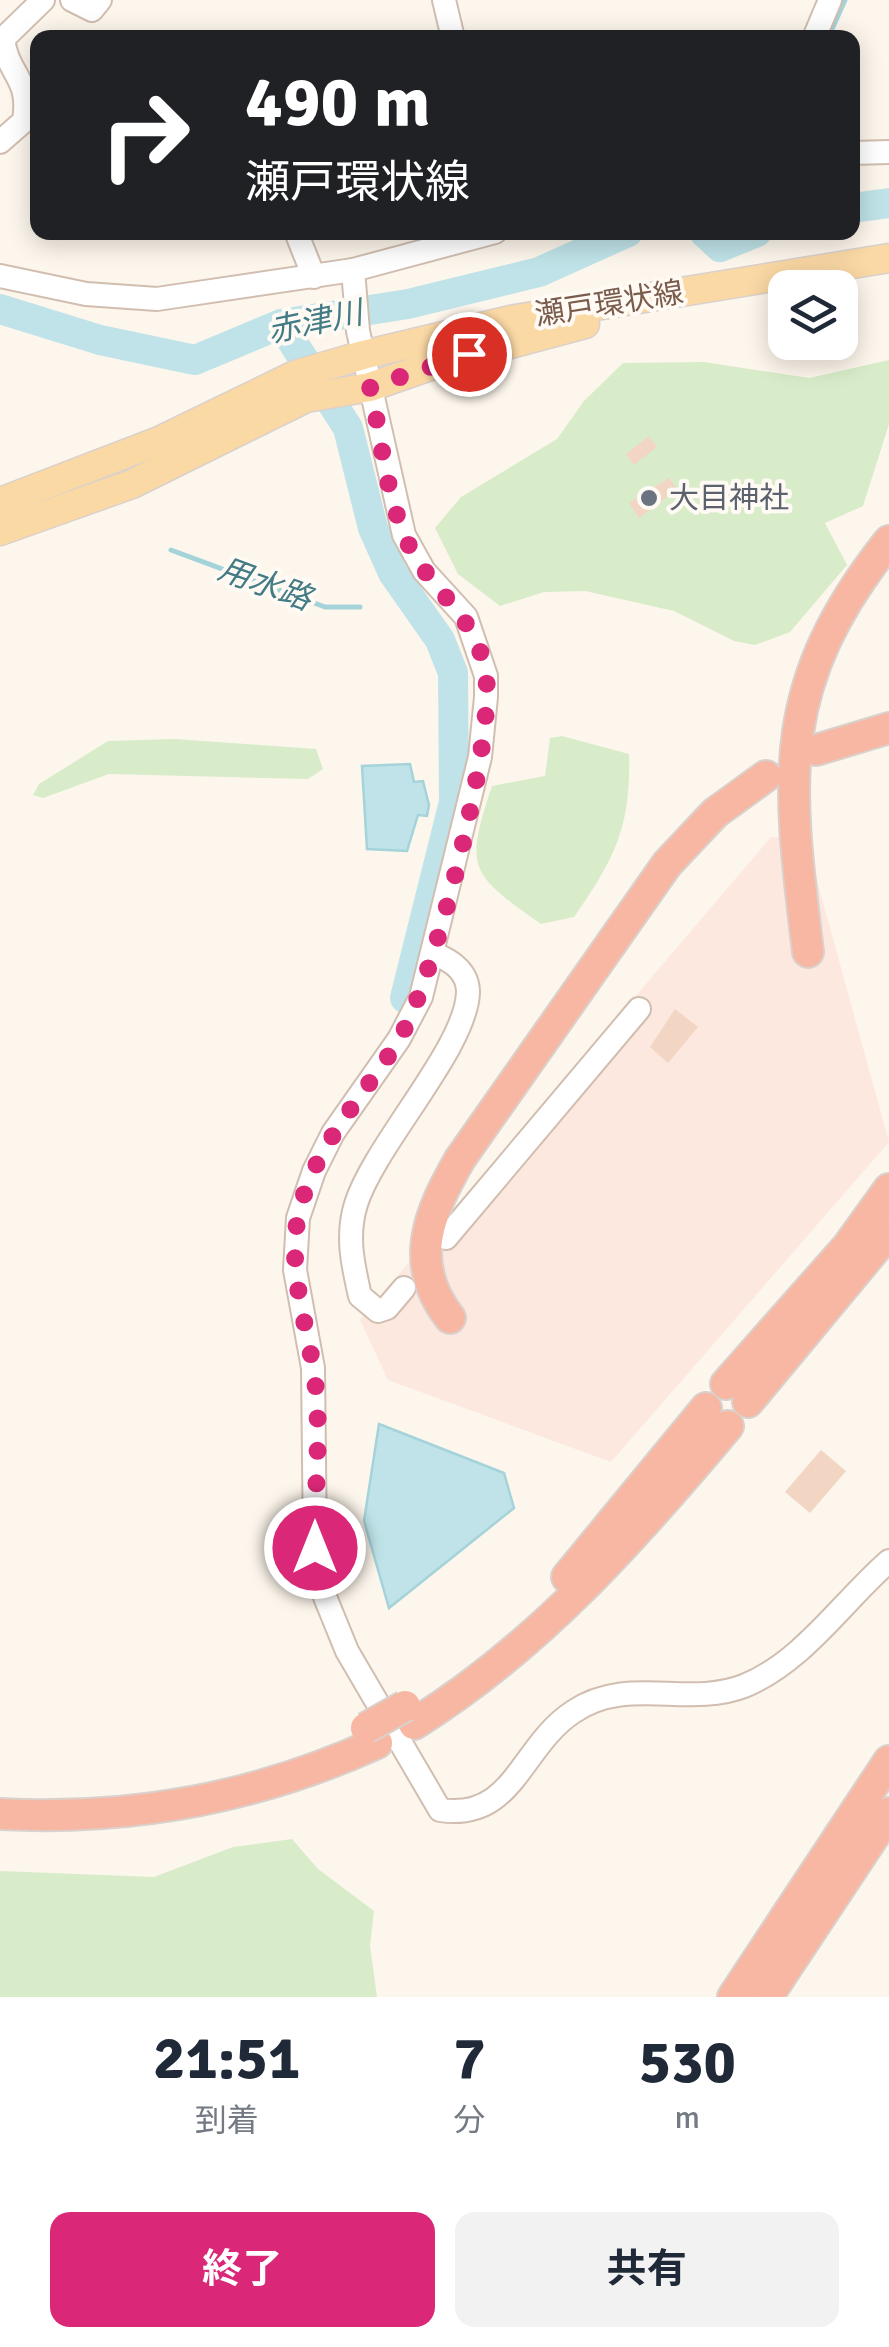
<!DOCTYPE html>
<html lang="ja">
<meta charset="utf-8">
<style>
body{margin:0;font-family:Signika,"Noto Sans JP",sans-serif;background:#f2f2f3;color:#1f2937;height:100vh;display:flex;flex-direction:column;font-size:38px;white-space:nowrap}
*{box-sizing:border-box;margin:0}
p{font-size:32px;color:#747a83}
.icon{flex:none;width:55px;height:55px;fill:none;stroke:currentColor;stroke-width:2;stroke-linecap:round;stroke-linejoin:round}
.map{position:relative;height:1997px;overflow:hidden}
.details{display:flex;flex-direction:column;background:#fff;flex:1}
.details>*{flex:none}
.guide{position:absolute;left:30px;top:30px;width:830px;height:210px;border-radius:20px;box-shadow:0 5px 25px #0003;background:#202124;color:#fff;overflow:hidden}
.tools{position:absolute;left:768px;top:270px;display:grid;gap:20px}
.tools a{display:grid;place-items:center;width:90px;height:90px;border-radius:20px;background:#fff;box-shadow:0 5px 25px #0003;font-size:50px}
.pin{position:absolute;display:grid;place-items:center;width:85px;height:85px;color:#fff;margin:-42px;border:5px solid #fff;border-radius:50%;box-shadow:0 2px 10px #0007}
.me{position:absolute;width:110px;margin:-55px;rotate:0deg;stroke-linejoin:round;filter:drop-shadow(0 0 8px #0008)}
.turn{display:flex;align-items:center;gap:35px;height:210px;padding:0 50px;font-size:45px}
.turn .icon{width:130px;height:130px;stroke-width:2.5}
.turn b{display:block;font-size:70px;line-height:85px}
.eta{display:flex;justify-content:space-evenly;align-items:center;height:170px;text-align:center}
.eta b{font-size:60px;font-weight:700;line-height:70px}
.primary-button{display:flex;gap:20px;margin-top:auto;padding:20px 50px}
.primary-button a{flex:1;height:115px;border-radius:20px;background:#db2777;color:#fff;font-size:40px;font-weight:700;line-height:115px;text-align:center}
.primary-button a+a{background:#f2f2f3;color:#1f2937}
.map>svg:first-child{display:block}
.commercial{fill:#fde8e0}
.green{fill:#d8ecc9}
.water{fill:#bfe3e8;stroke:#a5d3da;stroke-width:2.5}
.lines{fill:none;stroke-linecap:round;stroke-linejoin:round}
.stream{stroke:#a5d3da;stroke-width:5}
.river{stroke:#bfe3e8;stroke-width:30}
.building{fill:#f3d5c3}
.minor-casing{stroke:#d1beb0;stroke-width:26}
.major-casing{stroke:#dad1cd;stroke-width:31}
.highway-casing{stroke:#dad1cd;stroke-width:34}
.minor{stroke:#fff;stroke-width:22}
.major{stroke:#fbd9a5;stroke-width:28}
.highway{stroke:#f7b7a3;stroke-width:30}
.highway-bridge-casing{stroke:#dad1cd;stroke-width:34;stroke-linecap:butt}
.highway-bridge{stroke:#f7b7a3;stroke-width:30}
.route{stroke:#db2777;stroke-width:18;stroke-dasharray:0 32.4}
.worship-dot{fill:#6b7280;stroke:#fffaf3;stroke-width:4}
.labels{text-anchor:middle;dominant-baseline:central;stroke-width:8;stroke-linejoin:round;paint-order:stroke}
.street-label{font-size:30px;fill:#7a5c4d;stroke:#fffaf3}
.worship-label{font-size:30px;fill:#5b616d;stroke:#fffaf3;text-anchor:start}
.water-label{font-size:32px;font-style:italic;fill:#437c86;stroke:#fffaf3}
</style>
<div class="map">
<svg width="889" height="1997" viewBox="0 0 889 1997">
<rect width="100%" height="100%" fill="#fdf6ec"/>
<path class="commercial" d="M 771,837 L 805,837 L 889,1142 L 611,1462 L 388,1380 L 360,1320 Z"/>
<g class="green">
<path d="M 889,360 L 889,424 L 863,506 L 825,523 L 847,565 L 790,632 L 755,645 L 734,641 L 674,611 L 585,591 L 544,592 L 500,606 L 458,574 L 435,528 L 461,497 L 557,439 L 584,401 L 623,363 L 704,362 L 809,378 Z"/>
<path d="M 562,736 L 629,754 C 631,827 615,858 574,917 L 541,924 C 470,874 464,869 492,786 L 545,776 L 550,738 Z"/>
<path d="M 175,739 L 316,749 L 323,769 L 308,779 L 109,774 L 43,798 L 33,795 L 39,784 L 108,741 Z"/>
<path d="M 292,1839 L 318,1869 L 374,1911 L 370,1946 L 377,1997 L 0,1997 L 0,1871 L 154,1877 L 233,1847 Z"/>
</g>
<g class="water">
<path d="M 410,764 L 414,782 L 423,781 L 429,805 L 427,816 L 418,815 L 407,851 L 367,849 L 362,766 Z"/>
<path d="M 379,1424 L 504,1473 L 514,1508 L 389,1608 L 364,1521 Z"/>
</g>
<g class="lines">
<g class="stream">
<path d="M 828,38 L 845,0"/>
<path d="M 720,247 L 730,232"/>
<path d="M 171,550 L 325,607 L 360,607"/>
</g>
<g class="river">
<path d="M 852,208 L 889,203"/>
<path d="M 704,232 L 720,247 L 757,232"/>
<path d="M 0,309 L 100,340 L 195,360 L 281,324 L 408,304 L 539,272 L 628,232"/>
<path d="M 281,324 L 348,428 L 373,528 L 393,573 L 440,640 L 453,673 L 454,802 L 405,998"/>
</g>
</g>
<g class="building">
<path d="M 649,436 L 657,447 L 634,465 L 626,454 Z"/>
<path d="M 669,478 L 677,489 L 639,518 L 629,503 Z"/>
<path d="M 675,1009 L 698,1027 L 668,1063 L 650,1047 Z"/>
<path d="M 821,1450 L 846,1471 L 810,1513 L 785,1492 Z"/>
</g>
<g class="lines">
<g class="minor-casing">
<g id="minor">
<path d="M 72,0 L 92,10 L 100,0"/>
<path d="M 444,0 L 453,38"/>
<path d="M 814,38 L 830,0"/>
<path d="M 0,142 L 24,121 C 31,77 8,76 3,39 L 43,0"/>
<path d="M 852,153 L 889,152"/>
<path d="M 296,232 L 314,277"/>
<path d="M 353,270 L 358,331 L 404,535 L 424,571 L 466,617 L 486,676 L 486,697 L 480,757 L 421,997 L 399,1039 L 333,1133 L 314,1171 L 298,1218 L 295,1270 L 313,1368 L 315,1548 L 325,1597 L 347,1651 L 440,1810 C 514,1821 520,1747 573,1712 C 627,1675 687,1708 744,1686 C 803,1662 842,1602 889,1561"/>
<path d="M 0,276 L 86,294 L 157,299 L 353,270 L 495,232"/>
<path d="M 446,1238 L 639,1009"/>
<path d="M 404,1288 L 387,1308 L 378,1311 L 360,1296 C 353,1265 346,1236 356,1204 C 375,1144 467,1047 468,992 C 468,972 451,960 434,954"/>
</g>
</g>
<g class="major-casing">
<g id="major">
<path d="M 0,502 L 159,441 L 295,375 L 363,355 L 510,320 L 889,258"/>
<path d="M 0,531 L 132,484 L 306,398 L 370,387 L 433,365 L 585,324"/>
</g>
</g>
<g class="highway-casing">
<g id="highway">
<path d="M 816,750 L 889,728"/>
<path d="M 808,952 C 787,778 774,686 889,541"/>
<path d="M 450,1318 C 407,1263 429,1213 460,1159 L 667,864 L 715,813 L 766,776"/>
<path d="M 726,1384 L 848,1246 L 889,1189"/>
<path d="M 748,1402 L 889,1232"/>
<path d="M 567,1577 L 706,1408"/>
<path d="M 414,1724 C 538,1647 635,1537 728,1426"/>
<path d="M 0,1814 C 133,1821 256,1798 377,1743"/>
<path d="M 733,1997 L 889,1761"/>
<path d="M 767,1997 L 889,1813"/>
</g>
</g>
<use href="#minor" class="minor"/>
<use href="#major" class="major"/>
<use href="#highway" class="highway"/>
<g class="highway-bridge-casing">
<path id="highway-bridge" d="M 366,1728 L 405,1706"/>
</g>
<use href="#highway-bridge" class="highway-bridge"/>
</g>
<g class="lines">
<path class="route" d="M 315,1548 C 314,1489 323,1425 313,1367 C 305,1317 288,1269 298,1217 C 312,1148 362,1099 398,1041 C 433,985 495,741 486,676 C 478,613 425,589 404,534 C 385,489 381,435 370,387 L 469,354"/>
</g>
<circle class="worship-dot" cx="649" cy="498" r="10"/>
<g class="labels">
<g class="street-label">
<text transform="translate(609 304) rotate(-9)">瀬戸環状線</text>
</g>
<g class="worship-label">
<text x="669" y="498">大目神社</text>
</g>
<g class="water-label">
<text transform="translate(315 322) rotate(-12)">赤津川</text>
<text transform="translate(265 584) rotate(20)">用水路</text>
</g>
</g>
</svg>
<div class="tools">
<a><svg class="icon" aria-label="layers" viewBox="0 0 24 24"><path d="M12 4l9 5-9 5-9-5zM3 14l9 5 9-5"/></svg></a>
</div>
<div class="pin" style="left:469px;top:354px;background:#d93025"><svg class="icon" aria-label="arrive" viewBox="0 0 24 24"><path d="M6 21V4h12l-3 4 3 4H6"/></svg></div>
<svg class="me" style="left:315px;top:1548px" viewBox="-20 -20 40 40"><circle r="17" fill="#db2777" stroke="#fff" stroke-width="3"/><path d="M0-11L8 9 0 5-8 9z" fill="#fff"/></svg>
<div class="guide">
<div class="turn"><svg class="icon" aria-label="right" viewBox="0 0 24 24"><path d="M7 20v-9h11M14 6l5 5-5 5"/></svg><div><b>490 m</b>瀬戸環状線</div></div>
</div>
</div>
<section class="details">
<div class="eta">
<div><b>21:51</b><p>到着</p></div>
<div><b>7</b><p>分</p></div>
<div><b>530</b><p>m</p></div>
</div>
<div class="primary-button"><a>終了</a><a>共有</a></div>
</section>
